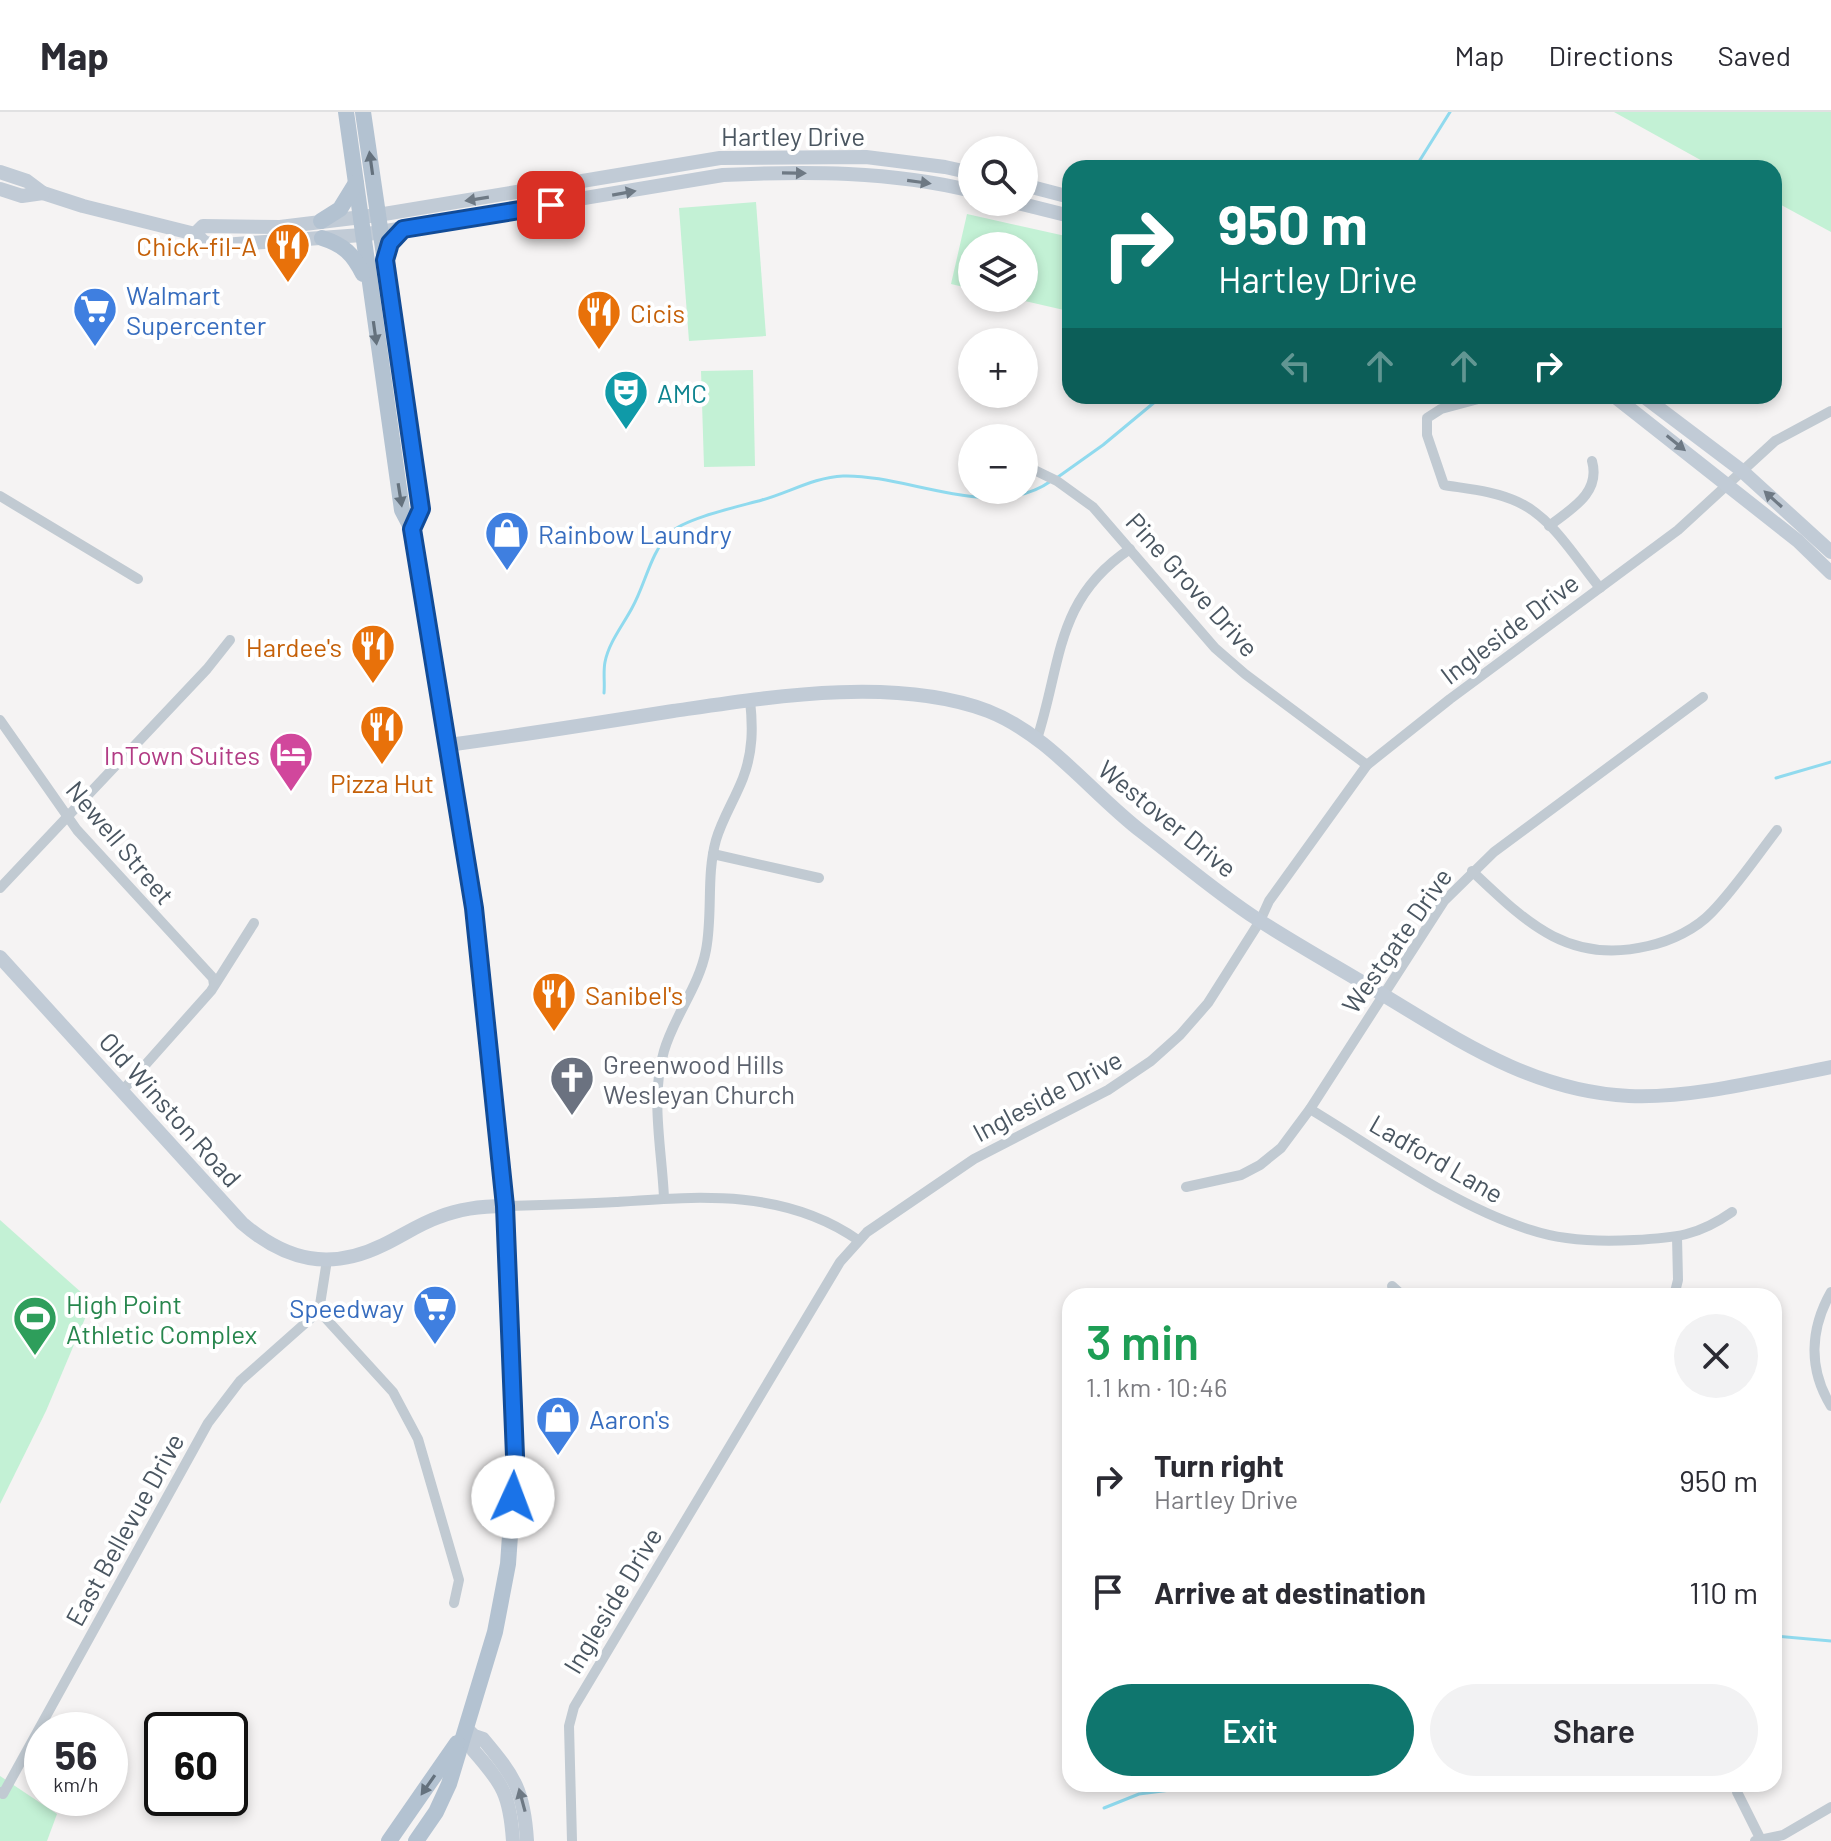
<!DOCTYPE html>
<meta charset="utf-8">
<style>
body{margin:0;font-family:Barlow,sans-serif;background:#f2f2f3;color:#2b2b33;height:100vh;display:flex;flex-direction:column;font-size:30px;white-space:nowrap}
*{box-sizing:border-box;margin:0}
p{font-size:26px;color:#7c7c81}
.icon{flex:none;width:44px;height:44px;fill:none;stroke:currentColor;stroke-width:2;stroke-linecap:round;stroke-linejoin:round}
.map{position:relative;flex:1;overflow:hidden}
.side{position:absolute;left:1062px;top:1176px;width:720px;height:504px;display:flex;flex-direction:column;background:#fff;border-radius:24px;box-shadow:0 4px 12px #0003}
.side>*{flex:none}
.top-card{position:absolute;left:1062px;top:48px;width:720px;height:244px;border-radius:24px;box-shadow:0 4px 12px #0003;background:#0f766e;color:#fff;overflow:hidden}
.buttons{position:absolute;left:958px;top:24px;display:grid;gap:16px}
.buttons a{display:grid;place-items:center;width:80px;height:80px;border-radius:50%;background:#fff;box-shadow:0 4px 12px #0003;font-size:40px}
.speed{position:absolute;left:24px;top:1600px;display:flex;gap:16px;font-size:40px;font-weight:700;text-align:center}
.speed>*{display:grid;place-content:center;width:104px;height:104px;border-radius:50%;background:#fff;box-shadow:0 4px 12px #0003;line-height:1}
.speed small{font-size:20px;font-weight:400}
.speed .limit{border:4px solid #111;border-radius:12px;background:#fff;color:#111}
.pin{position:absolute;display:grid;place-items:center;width:68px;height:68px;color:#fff;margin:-34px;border-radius:16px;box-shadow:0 4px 12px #0006}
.me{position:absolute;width:88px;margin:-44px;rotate:2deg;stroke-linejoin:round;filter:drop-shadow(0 0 6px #0008)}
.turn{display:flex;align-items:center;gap:28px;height:168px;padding:0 24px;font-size:36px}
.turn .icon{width:104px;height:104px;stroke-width:2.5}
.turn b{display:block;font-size:56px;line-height:68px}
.lanes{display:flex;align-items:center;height:76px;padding:0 24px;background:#0003;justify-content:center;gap:40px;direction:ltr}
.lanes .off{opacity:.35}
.round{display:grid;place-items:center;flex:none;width:84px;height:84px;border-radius:42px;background:#f2f2f3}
.overview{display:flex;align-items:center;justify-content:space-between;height:136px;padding:0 24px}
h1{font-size:48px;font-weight:600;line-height:60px;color:#1e9e55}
.primary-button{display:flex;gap:16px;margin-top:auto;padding:16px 24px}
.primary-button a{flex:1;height:92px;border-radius:48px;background:#0f766e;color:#fff;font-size:32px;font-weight:600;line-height:92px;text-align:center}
.primary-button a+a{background:#f2f2f3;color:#2b2b33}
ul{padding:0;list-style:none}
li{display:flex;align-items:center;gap:24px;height:112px;padding:0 24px}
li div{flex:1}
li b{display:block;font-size:30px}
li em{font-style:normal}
header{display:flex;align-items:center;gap:48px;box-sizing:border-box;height:112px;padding:0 40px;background:#fff;border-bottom:2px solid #e1e1e2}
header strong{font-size:38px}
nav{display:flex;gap:44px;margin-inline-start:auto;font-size:28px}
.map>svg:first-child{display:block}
.green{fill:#c3f1d5}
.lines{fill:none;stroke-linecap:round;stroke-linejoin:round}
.stream{stroke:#90daee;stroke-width:3}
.street{stroke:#c1cad2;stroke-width:10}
.secondary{stroke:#c1cbd6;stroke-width:14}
.primary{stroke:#b3c2d1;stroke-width:16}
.oneway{fill:#64717d}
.oneway2{fill:#6e7984}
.route-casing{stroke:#114b97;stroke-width:20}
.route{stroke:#1a73e8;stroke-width:14}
.labels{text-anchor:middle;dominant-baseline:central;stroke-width:8;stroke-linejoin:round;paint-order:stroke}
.street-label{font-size:26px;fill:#4a5661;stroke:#fff}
.food-label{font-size:26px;fill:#c56008;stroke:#fff;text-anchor:end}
.shop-label{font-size:26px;fill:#366cbe;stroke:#fff;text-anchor:start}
.culture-label{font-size:26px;fill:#0d838f;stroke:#fff;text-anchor:start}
.hotel-label{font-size:26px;fill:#b23c85;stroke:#fff;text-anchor:end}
.worship-label{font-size:26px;fill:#5b616d;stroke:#fff;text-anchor:start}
.leisure-label{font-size:26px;fill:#27864d;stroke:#fff;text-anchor:start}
</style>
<header>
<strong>Map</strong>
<nav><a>Map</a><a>Directions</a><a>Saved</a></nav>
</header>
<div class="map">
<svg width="1831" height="1729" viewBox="0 0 1831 1729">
<rect width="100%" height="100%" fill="#f5f3f3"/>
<g class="green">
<path d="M 1614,0 L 1831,0 L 1831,120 L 1774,89 L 1774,56 L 1715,56 Z"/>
<path d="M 756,90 L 766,224 L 689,229 L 679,96 Z"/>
<path d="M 967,102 L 1070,125 L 1070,169 L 1064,198 L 1012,186 L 1024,186 L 1024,134 L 972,134 L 972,177 L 951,172 Z"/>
<path d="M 753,258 L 755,354 L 704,355 L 701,259 Z"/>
<path d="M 0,1108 L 92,1190 L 46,1299 L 0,1392 Z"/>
<path d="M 0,1664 L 57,1702 L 47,1729 L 0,1729 Z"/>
</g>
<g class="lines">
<g class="stream">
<path d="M 1415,56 L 1450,0"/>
<path d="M 1058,365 L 1103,333 L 1162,284"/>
<path d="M 604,581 C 605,571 603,560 605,550 C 609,530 623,513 632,496 C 646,471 650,441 670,421 C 685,406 741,394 762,388 C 788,381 815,365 843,364 C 907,362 994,410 1051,369"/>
<path d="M 1776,666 L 1831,650"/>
<path d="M 1774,1524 L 1831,1529"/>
<path d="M 1104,1696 L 1139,1682 L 1218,1672"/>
</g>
<g class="street">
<path d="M 1482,286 L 1441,297 L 1427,306 L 1427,323 L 1444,373 C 1469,377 1495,379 1518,390 C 1553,406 1576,447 1600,476"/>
<path d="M 1024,353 L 1057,369 L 1093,395 L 1215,536 L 1245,562 L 1367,653"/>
<path d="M 0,384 L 138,467"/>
<path d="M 1549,414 C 1571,397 1601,381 1592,349"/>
<path d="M 0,608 L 77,718 L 213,866 L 214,873"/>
<path d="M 1037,627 C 1062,550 1055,487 1130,437"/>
<path d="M 713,742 L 819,766"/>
<path d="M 1472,759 C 1526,810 1568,853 1648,834 C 1671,829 1696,817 1712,800 C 1736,775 1756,745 1777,718"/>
<path d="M 0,776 L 207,557 L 230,528"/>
<path d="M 122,979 L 211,879 L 254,811"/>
<path d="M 1310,997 C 1378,1038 1455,1095 1531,1118 C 1564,1129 1599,1130 1634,1128 C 1675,1126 1698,1124 1732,1100"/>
<path d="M 1186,1075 L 1241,1063 L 1260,1053 L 1281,1036 L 1310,997 L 1444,789 L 1494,740 L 1703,585"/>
<path d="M 664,1086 C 662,1038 650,986 664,939 C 674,904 699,875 706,838 C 713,801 706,764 716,728 C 722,707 735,687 743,666 C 753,640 753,615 750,588"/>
<path d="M 505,1094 C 542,1093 579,1092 616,1090 C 700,1084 785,1077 858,1128"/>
<path d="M 327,1148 L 319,1199 L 393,1280 L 418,1327 L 459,1468 L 454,1491"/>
<path d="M 1392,1174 L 1403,1184"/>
<path d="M 1831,1180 C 1810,1217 1808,1257 1831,1294"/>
<path d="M 1674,1184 L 1678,1168 L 1677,1125"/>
<path d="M 0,1680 L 3,1682 L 208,1311 L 240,1269 L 319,1199"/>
<path d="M 1737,1680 L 1761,1728"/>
<path d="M 572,1729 L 569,1614 L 574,1595 L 840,1150 L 867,1120 L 974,1047 L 1108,978 L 1151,949 L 1180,923 L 1208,891 L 1260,809 L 1269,789 L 1367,653 L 1450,587 L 1678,418 L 1775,329 L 1831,299"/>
<path d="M 1755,1729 L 1783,1723 L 1831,1695"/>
</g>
<g class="secondary">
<path d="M 0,60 L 27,69 L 43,81 L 83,94 L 195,122 L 205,131 L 223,133 L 362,123 L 723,63 C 806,59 891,59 972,79"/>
<path d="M 1024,73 L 1070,85"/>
<path d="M 0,77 L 22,84 L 43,81"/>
<path d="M 1014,90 L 1070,104"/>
<path d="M 195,122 L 203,114 L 280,115 L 378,103 L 720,46 L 866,45 L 945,55 L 972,61"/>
<path d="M 1614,284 L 1798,429 L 1831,461"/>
<path d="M 1643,284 L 1741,358 L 1831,440"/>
<path d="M 448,633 C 523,623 598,611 673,599 C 769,585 894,564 988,599 C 1049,623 1091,681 1142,720 C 1180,749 1217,781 1257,807 C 1297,833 1339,856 1380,881 C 1460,929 1532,979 1629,984 C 1690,987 1770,967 1831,955"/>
<path d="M 0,845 L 242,1111 C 286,1149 330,1159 383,1133 C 402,1124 419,1112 439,1105 C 459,1097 483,1094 505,1094"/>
<path d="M 467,1617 L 474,1624 L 483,1627 C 515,1665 524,1679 527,1729"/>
<path d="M 474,1624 L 473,1638 C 503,1672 510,1683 513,1729"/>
</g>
<g class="primary">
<path d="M 346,0 L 402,398 L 412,417 L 474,796 L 505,1094 L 515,1353 L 508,1452 L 495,1520 L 449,1672 L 436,1700 L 416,1729"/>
<path d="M 363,0 L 419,382 L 421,397 L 412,417"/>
<path d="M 321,109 L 340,97 L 356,71"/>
<path d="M 322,126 C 344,133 353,142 363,162"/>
<path d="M 386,146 L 390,131 L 403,117"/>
<path d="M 389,1729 L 457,1631"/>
</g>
</g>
<defs><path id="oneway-solid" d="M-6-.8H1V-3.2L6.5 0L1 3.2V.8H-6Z" transform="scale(2)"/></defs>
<g class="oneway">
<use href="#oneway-solid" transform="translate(371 51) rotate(-98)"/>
<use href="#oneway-solid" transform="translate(375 221) rotate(82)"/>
<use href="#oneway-solid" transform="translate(400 383) rotate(81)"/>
<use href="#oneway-solid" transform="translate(428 1673) rotate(125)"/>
</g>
<g class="oneway2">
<use href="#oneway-solid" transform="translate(794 61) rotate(1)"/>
<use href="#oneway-solid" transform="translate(919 70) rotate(8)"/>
<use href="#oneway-solid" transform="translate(624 81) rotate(-10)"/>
<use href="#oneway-solid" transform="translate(477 87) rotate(171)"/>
<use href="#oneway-solid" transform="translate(1676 331) rotate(39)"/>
<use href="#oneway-solid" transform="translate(1773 387) rotate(-138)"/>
<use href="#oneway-solid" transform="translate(522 1688) rotate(-105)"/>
</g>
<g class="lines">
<g class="route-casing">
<path id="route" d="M 513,1385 L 515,1344 L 505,1094 L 474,796 L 412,417 L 421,397 L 385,148 L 390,131 L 403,117 L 551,93"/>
</g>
<use href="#route" class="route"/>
</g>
<defs>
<g id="restaurant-pin" transform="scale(2.3)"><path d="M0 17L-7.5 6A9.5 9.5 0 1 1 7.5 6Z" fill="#e8710a" stroke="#fff"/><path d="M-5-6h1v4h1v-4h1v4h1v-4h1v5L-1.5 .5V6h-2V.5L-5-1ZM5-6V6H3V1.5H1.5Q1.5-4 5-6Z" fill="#fff"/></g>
<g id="supermarket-pin" transform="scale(2.3)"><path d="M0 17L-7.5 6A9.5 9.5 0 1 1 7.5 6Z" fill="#3f7fe0" stroke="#fff"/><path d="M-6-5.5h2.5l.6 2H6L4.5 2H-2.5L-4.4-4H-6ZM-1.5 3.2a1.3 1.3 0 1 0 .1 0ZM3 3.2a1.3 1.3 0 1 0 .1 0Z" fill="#fff"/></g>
<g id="theatre-pin" transform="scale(2.3)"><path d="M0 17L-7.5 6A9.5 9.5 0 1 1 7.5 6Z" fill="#0f9aa8" stroke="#fff"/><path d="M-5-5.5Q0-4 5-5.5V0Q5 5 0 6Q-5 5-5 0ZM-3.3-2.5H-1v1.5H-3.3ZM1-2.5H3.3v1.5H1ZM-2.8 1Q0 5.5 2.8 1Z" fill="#fff"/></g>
<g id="shop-pin" transform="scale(2.3)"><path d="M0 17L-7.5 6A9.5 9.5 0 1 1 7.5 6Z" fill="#3f7fe0" stroke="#fff"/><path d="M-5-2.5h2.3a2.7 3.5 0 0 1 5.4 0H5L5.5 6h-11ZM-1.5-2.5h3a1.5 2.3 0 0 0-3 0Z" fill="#fff"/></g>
<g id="hotel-pin" transform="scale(2.3)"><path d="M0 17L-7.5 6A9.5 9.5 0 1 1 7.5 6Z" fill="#d1479c" stroke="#fff"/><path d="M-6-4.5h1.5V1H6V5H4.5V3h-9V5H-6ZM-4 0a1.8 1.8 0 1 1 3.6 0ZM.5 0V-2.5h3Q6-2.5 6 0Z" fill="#fff"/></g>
<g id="church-pin" transform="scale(2.3)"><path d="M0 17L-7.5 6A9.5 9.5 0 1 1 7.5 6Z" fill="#6b7280" stroke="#fff"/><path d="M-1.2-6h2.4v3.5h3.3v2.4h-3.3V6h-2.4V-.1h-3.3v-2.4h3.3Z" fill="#fff"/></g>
<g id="stadium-pin" transform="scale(2.3)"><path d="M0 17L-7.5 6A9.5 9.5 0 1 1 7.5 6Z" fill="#2e9e5b" stroke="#fff"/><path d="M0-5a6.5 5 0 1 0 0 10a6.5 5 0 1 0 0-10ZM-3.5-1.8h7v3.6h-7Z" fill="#fff"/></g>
</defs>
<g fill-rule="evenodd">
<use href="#restaurant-pin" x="288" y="133"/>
<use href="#supermarket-pin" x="95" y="197"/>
<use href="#restaurant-pin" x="599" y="200"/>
<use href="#theatre-pin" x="626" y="280"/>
<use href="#shop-pin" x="507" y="421"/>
<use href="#restaurant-pin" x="373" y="534"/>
<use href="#restaurant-pin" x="382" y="615"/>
<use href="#hotel-pin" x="291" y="642"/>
<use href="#restaurant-pin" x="554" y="882"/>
<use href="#church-pin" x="572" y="966"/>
<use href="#supermarket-pin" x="435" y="1195"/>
<use href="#stadium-pin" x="35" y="1206"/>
<use href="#shop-pin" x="558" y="1306"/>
</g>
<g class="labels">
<g class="street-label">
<text x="793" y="23">Hartley Drive</text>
<text transform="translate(1193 472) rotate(48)">Pine Grove Drive</text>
<text transform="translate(1509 516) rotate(-37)">Ingleside Drive</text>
<text transform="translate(1168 706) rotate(39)">Westover Drive</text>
<text transform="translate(121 730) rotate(50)">Newell Street</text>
<text transform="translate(1396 828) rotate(-55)">Westgate Drive</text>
<text transform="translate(1047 983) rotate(-28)">Ingleside Drive</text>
<text transform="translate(171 997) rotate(48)">Old Winston Road</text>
<text transform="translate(1437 1046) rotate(30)">Ladford Lane</text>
<text transform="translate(124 1417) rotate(-61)">East Bellevue Drive</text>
<text transform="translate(612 1488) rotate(-59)">Ingleside Drive</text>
</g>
<g class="food-label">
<text x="257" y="133">Chick-fil-A</text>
<text x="630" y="200" text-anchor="start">Cicis</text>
<text x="342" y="534">Hardee's</text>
<text x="382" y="670" text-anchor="middle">Pizza Hut</text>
<text x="585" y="882" text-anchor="start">Sanibel's</text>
</g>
<g class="shop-label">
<text x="126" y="182">Walmart<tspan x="126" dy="30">Supercenter</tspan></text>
<text x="538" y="421">Rainbow Laundry</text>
<text x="404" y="1195" text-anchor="end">Speedway</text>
<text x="589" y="1306">Aaron's</text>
</g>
<g class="culture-label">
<text x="657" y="280">AMC</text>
</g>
<g class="hotel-label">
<text x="260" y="642">InTown Suites</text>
</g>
<g class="worship-label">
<text x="603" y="951">Greenwood Hills<tspan x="603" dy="30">Wesleyan Church</tspan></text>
</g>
<g class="leisure-label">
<text x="66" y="1191">High Point<tspan x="66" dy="30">Athletic Complex</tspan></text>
</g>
</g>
</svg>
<div class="buttons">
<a><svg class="icon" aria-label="search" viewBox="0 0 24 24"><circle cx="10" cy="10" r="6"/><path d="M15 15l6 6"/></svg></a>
<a><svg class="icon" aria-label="layers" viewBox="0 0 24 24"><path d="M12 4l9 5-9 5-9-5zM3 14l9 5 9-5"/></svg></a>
<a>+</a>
<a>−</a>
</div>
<div class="speed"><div>56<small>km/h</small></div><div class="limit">60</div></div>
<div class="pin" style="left:551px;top:93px;background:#d93025"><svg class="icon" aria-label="arrive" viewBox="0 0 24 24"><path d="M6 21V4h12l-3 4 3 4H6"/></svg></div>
<svg class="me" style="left:513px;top:1385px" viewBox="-20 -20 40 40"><circle r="19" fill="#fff"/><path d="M0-13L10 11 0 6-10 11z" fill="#1a73e8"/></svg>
<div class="top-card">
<div class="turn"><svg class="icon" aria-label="right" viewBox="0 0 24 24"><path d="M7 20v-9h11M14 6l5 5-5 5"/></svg><div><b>950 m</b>Hartley Drive</div></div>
<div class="lanes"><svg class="icon off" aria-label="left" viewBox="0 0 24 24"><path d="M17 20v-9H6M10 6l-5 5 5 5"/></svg><svg class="icon off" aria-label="ahead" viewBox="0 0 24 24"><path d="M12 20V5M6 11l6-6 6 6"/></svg><svg class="icon off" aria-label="ahead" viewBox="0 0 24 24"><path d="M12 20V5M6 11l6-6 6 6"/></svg><svg class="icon" aria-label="right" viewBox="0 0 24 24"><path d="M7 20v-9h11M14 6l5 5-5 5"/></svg></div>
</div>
<section class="side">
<div class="overview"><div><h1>3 min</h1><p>1.1 km · 10:46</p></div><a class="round"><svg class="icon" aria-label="close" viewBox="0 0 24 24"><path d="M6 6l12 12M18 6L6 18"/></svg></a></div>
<ul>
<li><svg class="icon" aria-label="right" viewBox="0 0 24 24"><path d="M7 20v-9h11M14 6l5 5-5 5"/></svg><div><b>Turn right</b><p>Hartley Drive</p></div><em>950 m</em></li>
<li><svg class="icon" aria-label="arrive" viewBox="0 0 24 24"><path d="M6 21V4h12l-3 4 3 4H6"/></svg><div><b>Arrive at destination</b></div><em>110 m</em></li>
</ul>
<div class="primary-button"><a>Exit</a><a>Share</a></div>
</section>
</div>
